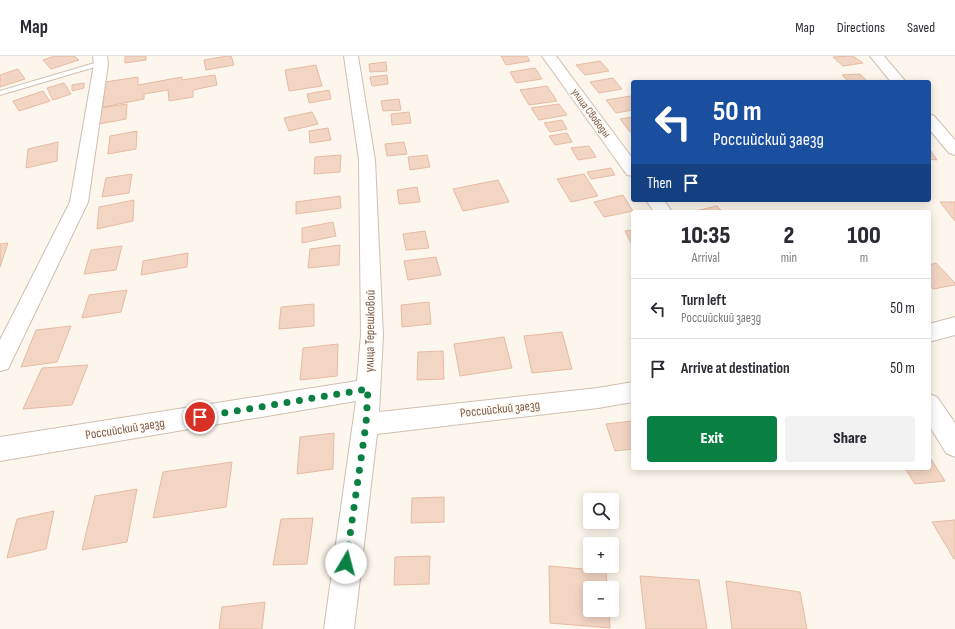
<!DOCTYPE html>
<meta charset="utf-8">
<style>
body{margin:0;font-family:"Sofia Sans Condensed",sans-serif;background:#f2f2f3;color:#2b2b33;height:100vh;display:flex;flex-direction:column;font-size:15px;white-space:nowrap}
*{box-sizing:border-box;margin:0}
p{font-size:13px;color:#7c7c81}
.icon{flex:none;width:22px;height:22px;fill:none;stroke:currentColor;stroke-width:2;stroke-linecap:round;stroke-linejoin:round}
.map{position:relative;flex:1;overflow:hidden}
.panel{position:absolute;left:631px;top:154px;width:300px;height:260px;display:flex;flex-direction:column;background:#fff;border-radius:4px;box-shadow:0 2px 10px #0003}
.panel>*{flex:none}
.hud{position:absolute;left:631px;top:24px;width:300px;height:122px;border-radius:4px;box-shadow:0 2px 10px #0003;background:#1a4fa0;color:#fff;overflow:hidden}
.controls{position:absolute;left:583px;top:437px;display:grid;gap:8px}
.controls a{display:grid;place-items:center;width:36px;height:36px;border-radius:4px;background:#fff;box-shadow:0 2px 10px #0003;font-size:20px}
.pin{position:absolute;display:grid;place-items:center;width:34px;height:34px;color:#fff;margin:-17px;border:2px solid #fff;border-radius:50%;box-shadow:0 1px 4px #0007}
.me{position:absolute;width:44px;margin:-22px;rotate:8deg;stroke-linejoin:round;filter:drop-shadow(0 0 3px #0008)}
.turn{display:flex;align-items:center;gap:14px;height:84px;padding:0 16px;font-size:18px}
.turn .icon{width:52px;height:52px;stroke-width:2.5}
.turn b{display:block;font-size:28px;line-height:34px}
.then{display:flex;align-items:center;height:38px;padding:0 16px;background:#0003;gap:8px;font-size:15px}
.eta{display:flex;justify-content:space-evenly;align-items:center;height:68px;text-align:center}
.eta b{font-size:24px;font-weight:800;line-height:28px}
.button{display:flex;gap:8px;margin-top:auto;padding:8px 16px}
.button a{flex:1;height:46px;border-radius:4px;background:#0b8043;color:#fff;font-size:16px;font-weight:800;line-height:46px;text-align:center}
.button a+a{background:#f2f2f3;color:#2b2b33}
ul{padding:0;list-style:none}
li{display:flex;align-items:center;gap:12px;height:60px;padding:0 16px;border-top:1px solid #e1e1e2}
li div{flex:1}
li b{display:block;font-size:15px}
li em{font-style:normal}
header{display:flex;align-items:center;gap:24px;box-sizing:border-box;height:56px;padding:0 20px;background:#fff;border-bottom:1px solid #e1e1e2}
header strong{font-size:19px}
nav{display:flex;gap:22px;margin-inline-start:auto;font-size:14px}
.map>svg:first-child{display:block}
.building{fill:#f3d5c3;stroke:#e6bba3}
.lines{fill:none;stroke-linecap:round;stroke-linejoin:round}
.lane-casing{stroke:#d1beb0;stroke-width:2}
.street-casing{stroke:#d1beb0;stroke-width:2}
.lane{fill:#fff;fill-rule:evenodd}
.street{fill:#fff;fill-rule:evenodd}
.route{stroke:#0b8043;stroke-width:7;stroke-dasharray:0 12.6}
.labels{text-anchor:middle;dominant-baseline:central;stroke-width:3.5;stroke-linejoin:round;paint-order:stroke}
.far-street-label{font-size:11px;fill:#7a5c4d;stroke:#fffaf3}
.street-label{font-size:13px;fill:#7a5c4d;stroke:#fffaf3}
</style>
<header>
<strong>Map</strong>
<nav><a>Map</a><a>Directions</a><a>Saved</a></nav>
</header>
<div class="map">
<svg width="955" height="573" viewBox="0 0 955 573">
<rect width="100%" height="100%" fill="#fdf6ec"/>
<g class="building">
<path d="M 55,0 L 74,0 L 79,4 L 51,13 L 43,4 Z"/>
<path d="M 125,0 L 146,0 L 146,4 L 125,7 Z"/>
<path d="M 227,0 L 231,0 L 234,9 L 206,14 L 204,4 Z"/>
<path d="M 501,0 L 527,0 L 530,5 L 506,9 Z"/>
<path d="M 853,0 L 863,7 L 843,10 L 833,1 Z"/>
<path d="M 600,5 L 609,15 L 585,19 L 576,9 Z"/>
<path d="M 386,6 L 387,15 L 370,16 L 369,8 Z"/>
<path d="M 316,9 L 322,30 L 289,35 L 285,14 Z"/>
<path d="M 535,12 L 542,23 L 516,27 L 510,16 Z"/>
<path d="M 18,13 L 25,23 L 0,31 L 0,19 Z"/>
<path d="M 860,18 L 868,26 L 849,26 L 842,19 Z"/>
<path d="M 215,19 L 217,29 L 193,34 L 193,41 L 169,45 L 168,34 L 144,38 L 144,43 L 103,51 L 105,26 L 138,21 L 138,29 L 182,21 L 182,24 Z"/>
<path d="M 387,19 L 388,28 L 372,30 L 370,21 Z"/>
<path d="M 613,22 L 622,33 L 599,37 L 590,26 Z"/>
<path d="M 64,27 L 71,38 L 53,44 L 47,32 Z"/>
<path d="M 84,27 L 84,32 L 72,35 L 72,29 Z"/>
<path d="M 547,30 L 557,45 L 529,49 L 520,34 Z"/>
<path d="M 329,34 L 331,43 L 309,47 L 307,38 Z"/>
<path d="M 43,35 L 50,45 L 19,55 L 13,45 Z"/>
<path d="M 631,40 L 633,42 L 633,54 L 616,57 L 606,44 Z"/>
<path d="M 399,43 L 401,54 L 383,55 L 381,45 Z"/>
<path d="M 127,48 L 126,63 L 99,68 L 101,52 Z"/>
<path d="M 559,48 L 567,59 L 539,64 L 531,52 Z"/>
<path d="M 312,56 L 318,68 L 289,75 L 284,62 Z"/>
<path d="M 409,56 L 411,67 L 392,69 L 391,58 Z"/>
<path d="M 633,61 L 633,76 L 630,76 L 620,63 Z"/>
<path d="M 562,64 L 567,73 L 550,76 L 544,67 Z"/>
<path d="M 328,72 L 331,84 L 310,87 L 309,75 Z"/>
<path d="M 137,75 L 136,93 L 108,98 L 110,80 Z"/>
<path d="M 567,77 L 572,86 L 555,89 L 549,80 Z"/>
<path d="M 58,86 L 57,105 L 26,112 L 28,93 Z"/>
<path d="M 404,86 L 407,98 L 387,100 L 385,88 Z"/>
<path d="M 589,90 L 596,101 L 578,104 L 571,92 Z"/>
<path d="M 929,92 L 937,104 L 929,103 Z"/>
<path d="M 341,99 L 340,116 L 314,118 L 315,101 Z"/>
<path d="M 427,99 L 430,111 L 410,114 L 408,101 Z"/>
<path d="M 611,112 L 615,119 L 591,123 L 587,116 Z"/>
<path d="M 132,118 L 129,137 L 102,141 L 106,122 Z"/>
<path d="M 584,118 L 598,140 L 571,146 L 557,123 Z"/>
<path d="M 498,124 L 509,146 L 463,155 L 453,133 Z"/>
<path d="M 417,131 L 420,146 L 399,148 L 397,134 Z"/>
<path d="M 623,139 L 633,155 L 604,161 L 594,146 Z"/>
<path d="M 340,140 L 341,152 L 296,158 L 296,146 Z"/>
<path d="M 134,144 L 133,165 L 97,173 L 99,151 Z"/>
<path d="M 940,146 L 955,146 L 955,165 Z"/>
<path d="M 717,150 L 723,156 L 691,156 Z"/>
<path d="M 333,166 L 336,180 L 302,187 L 302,172 Z"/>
<path d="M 633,174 L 633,191 L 625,175 Z"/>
<path d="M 425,175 L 429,192 L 406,194 L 403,178 Z"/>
<path d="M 8,187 L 0,211 L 0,188 Z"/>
<path d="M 340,189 L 339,209 L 308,212 L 310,193 Z"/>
<path d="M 122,190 L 116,214 L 84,218 L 91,194 Z"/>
<path d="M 188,197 L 187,211 L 141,219 L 143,205 Z"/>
<path d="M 436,201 L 441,219 L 408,224 L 404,205 Z"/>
<path d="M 936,207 L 955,227 L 955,229 L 933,233 L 929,229 L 929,209 Z"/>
<path d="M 127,234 L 121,256 L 82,262 L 89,239 Z"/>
<path d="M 429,246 L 431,268 L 402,271 L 401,249 Z"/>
<path d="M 314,248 L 314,270 L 279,273 L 281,251 Z"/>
<path d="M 71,270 L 57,306 L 21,311 L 36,274 Z"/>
<path d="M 562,276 L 572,313 L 532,317 L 524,280 Z"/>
<path d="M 504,281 L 512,312 L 460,320 L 454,288 Z"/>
<path d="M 338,288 L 337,320 L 300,324 L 303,292 Z"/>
<path d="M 443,295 L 444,323 L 417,324 L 418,296 Z"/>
<path d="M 88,309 L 72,349 L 23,353 L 42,312 Z"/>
<path d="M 633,365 L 633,393 L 615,395 L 606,368 Z"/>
<path d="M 334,377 L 333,413 L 297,418 L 300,381 Z"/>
<path d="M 929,400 L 945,425 L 915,428 L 905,412 L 929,412 Z"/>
<path d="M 232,406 L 226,451 L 153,462 L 163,416 Z"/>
<path d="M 137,433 L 127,486 L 82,494 L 95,440 Z"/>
<path d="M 444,441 L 444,466 L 411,467 L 412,442 Z"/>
<path d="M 54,455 L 46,493 L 7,502 L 17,463 Z"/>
<path d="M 313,462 L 307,508 L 273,509 L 281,463 Z"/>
<path d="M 955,464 L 955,503 L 954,503 L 932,466 Z"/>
<path d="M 430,500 L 429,528 L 394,529 L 395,501 Z"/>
<path d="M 549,510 L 606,515 L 607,532 L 590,532 L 590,554 L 609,554 L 610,572 L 550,567 Z"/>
<path d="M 640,520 L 699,524 L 707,573 L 646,573 Z"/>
<path d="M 726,525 L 800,536 L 807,573 L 732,573 Z"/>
<path d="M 265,546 L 262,573 L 219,573 L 222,551 Z"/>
</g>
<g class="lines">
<g class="lane-casing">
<path id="lane" d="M 98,6 L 105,8 L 0,39 L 0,35 Z"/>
</g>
<g class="street-casing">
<g id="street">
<path d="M 93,0 L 107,0 L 108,8 L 88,146 L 8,313 L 0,315 L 0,284 L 70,146 L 94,8 Z"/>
<path d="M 344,0 L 358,0 L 375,104 L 383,279 L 379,356 L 598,332 L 633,326 L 633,346 L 598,352 L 377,378 L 354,573 L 324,573 L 356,345 L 0,405 L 0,381 L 357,325 L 361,279 L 359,104 Z"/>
<path d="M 542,0 L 556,0 L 633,103 L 633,120 L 627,119 Z"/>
<path d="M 870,0 L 884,0 L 906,26 L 891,26 Z"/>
<path d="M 929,58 L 934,60 L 955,84 L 955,99 L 949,97 L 929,73 Z"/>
<path d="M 646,144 L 664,144 L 672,156 L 654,156 Z"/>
<path d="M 955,261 L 955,279 L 929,286 L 929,268 Z"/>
<path d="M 929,338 L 937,341 L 955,367 L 955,401 L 946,397 L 929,369 Z"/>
</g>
</g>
<use href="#lane" class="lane"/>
<use href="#street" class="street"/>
</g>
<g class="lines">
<path class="route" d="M 200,361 L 368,333 L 366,368 L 346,507"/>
</g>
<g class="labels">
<g class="far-street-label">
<text transform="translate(591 57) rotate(54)">улица Свободы</text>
</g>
<g class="street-label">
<text transform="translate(370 275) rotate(-89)">улица Терешковой</text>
<text transform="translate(500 353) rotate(-6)">Российский заезд</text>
<text transform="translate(125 373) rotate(-9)">Российский заезд</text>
</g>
</g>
</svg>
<div class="controls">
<a><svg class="icon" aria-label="search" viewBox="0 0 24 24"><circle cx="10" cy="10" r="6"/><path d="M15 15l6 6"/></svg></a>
<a>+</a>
<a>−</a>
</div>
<div class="pin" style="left:200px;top:361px;background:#d93025"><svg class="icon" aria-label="arrive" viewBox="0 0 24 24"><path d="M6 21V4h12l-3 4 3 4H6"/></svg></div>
<svg class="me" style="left:346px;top:507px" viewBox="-20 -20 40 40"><circle r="19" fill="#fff"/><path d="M0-13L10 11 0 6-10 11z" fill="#0b8043"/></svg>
<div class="hud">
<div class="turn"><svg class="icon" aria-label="left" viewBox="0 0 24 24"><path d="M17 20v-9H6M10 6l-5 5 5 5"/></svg><div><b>50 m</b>Российский заезд</div></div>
<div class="then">Then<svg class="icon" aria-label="arrive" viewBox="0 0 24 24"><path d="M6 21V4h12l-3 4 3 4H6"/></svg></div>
</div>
<section class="panel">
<div class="eta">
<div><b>10:35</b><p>Arrival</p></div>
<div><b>2</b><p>min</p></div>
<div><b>100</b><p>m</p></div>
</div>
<ul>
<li><svg class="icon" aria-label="left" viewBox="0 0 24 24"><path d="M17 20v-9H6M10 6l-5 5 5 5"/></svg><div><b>Turn left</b><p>Российский заезд</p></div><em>50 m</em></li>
<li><svg class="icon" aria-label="arrive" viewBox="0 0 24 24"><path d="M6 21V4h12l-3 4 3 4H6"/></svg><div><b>Arrive at destination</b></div><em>50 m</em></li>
</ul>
<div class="button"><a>Exit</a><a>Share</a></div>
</section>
</div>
